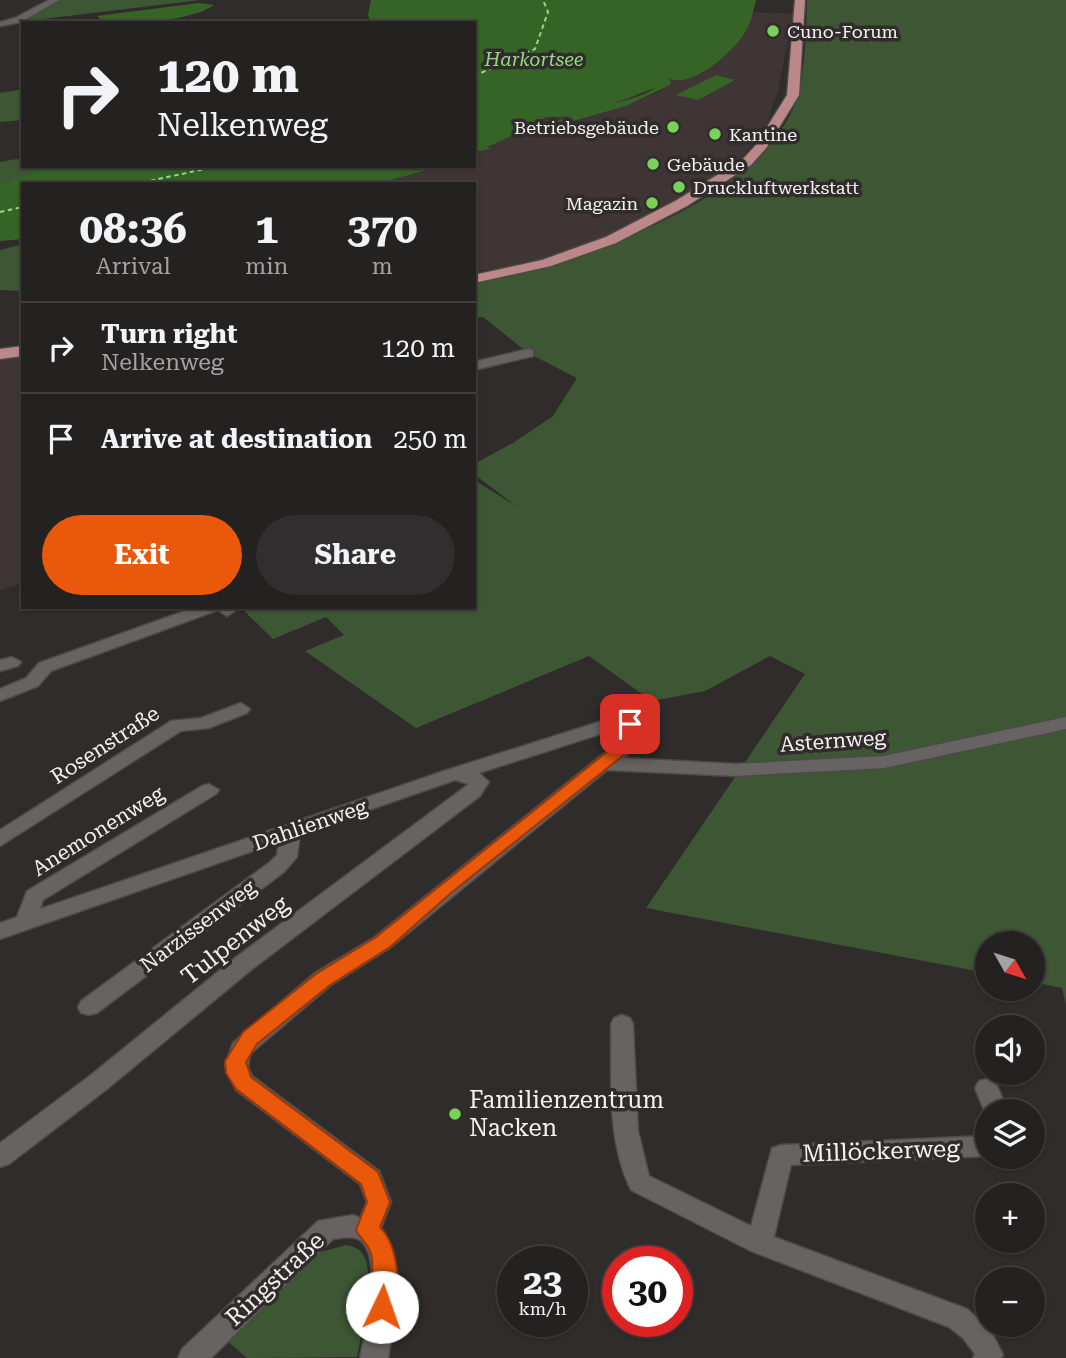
<!DOCTYPE html>
<meta charset="utf-8">
<style>
body{margin:0;font-family:"Roboto Serif",serif;background:#302e2e;color:#f1f3f6;height:100vh;display:flex;flex-direction:column;font-size:26px;white-space:nowrap}
*{box-sizing:border-box;margin:0}
p{font-size:23px;color:#a3a3a5}
.icon{flex:none;width:38px;height:38px;fill:none;stroke:currentColor;stroke-width:2;stroke-linecap:round;stroke-linejoin:round}
.map{position:relative;flex:1;overflow:hidden}
.sheet{position:absolute;left:21px;top:182px;width:455px;height:427px;display:flex;flex-direction:column;background:#242121;border-radius:0px;box-shadow:0 2px 5px #0004,0 0 0 2px #413e3f}
.sheet>*{flex:none}
.banner{position:absolute;left:21px;top:21px;width:455px;height:147px;border-radius:0px;box-shadow:0 2px 5px #0004,0 0 0 2px #413e3f;background:#242121;color:#f1f3f6;overflow:hidden}
.needle{width:46px;rotate:129deg}
.controls{position:absolute;left:975px;top:931px;display:grid;gap:14px}
.controls a{display:grid;place-items:center;width:70px;height:70px;border-radius:50%;background:#242121;box-shadow:0 2px 5px #0004,0 0 0 2px #413e3f;font-size:35px}
.speed{position:absolute;left:497px;top:1246px;display:flex;gap:14px;font-size:35px;font-weight:700;text-align:center}
.speed>*{display:grid;place-content:center;width:91px;height:91px;border-radius:50%;background:#242121;box-shadow:0 2px 5px #0004,0 0 0 2px #413e3f;line-height:1}
.speed small{font-size:18px;font-weight:400}
.speed .limit{border:10px solid #d22;background:#fff;color:#111}
.pin{position:absolute;display:grid;place-items:center;width:60px;height:60px;color:#fff;margin:-30px;border-radius:14px;box-shadow:0 4px 10px #0006}
.me{position:absolute;width:77px;margin:-38px;rotate:3deg;stroke-linejoin:round;filter:drop-shadow(0 0 5px #0008)}
.turn{display:flex;align-items:center;gap:24px;height:147px;padding:0 21px;font-size:32px}
.turn .icon{width:91px;height:91px;stroke-width:2.5}
.turn b{display:block;font-size:49px;line-height:60px}
.eta{display:flex;justify-content:space-evenly;align-items:center;height:119px;text-align:center}
.eta b{font-size:42px;font-weight:700;line-height:49px}
.button{display:flex;gap:14px;margin-top:auto;padding:14px 21px}
.button a{flex:1;height:80px;border-radius:42px;background:#ea580c;color:#fff;font-size:28px;font-weight:700;line-height:80px;text-align:center}
.button a+a{background:#302e2e;color:#f1f3f6}
ul{padding:0;list-style:none}
li{display:flex;align-items:center;gap:21px;height:91px;padding:0 21px;border-top:2px solid #413e3f}
li div{flex:1}
li b{display:block;font-size:26px}
li em{font-style:normal}
.map>svg:first-child{display:block}
.built{fill:#403535}
.green{fill:#3d5734}
.water{fill:#366426}
.lines{fill:none;stroke-linecap:round;stroke-linejoin:round}
.ferry{stroke:#97d982;stroke-width:2;stroke-dasharray:4.5 3.5;stroke-linecap:butt}
.minor-casing{stroke:#4d4949;stroke-width:3}
.major-casing{stroke:#4d4949;stroke-width:3}
.minor{fill:#676363;fill-rule:evenodd}
.major{fill:#bb8889;fill-rule:evenodd}
.rail{stroke:#918e8e;stroke-width:2.5;stroke-dasharray:6 6;stroke-linecap:butt}
.route{fill:#ea580c;stroke:#983908;stroke-width:2}
.poi-dot{fill:#78d259;stroke:#302c2c;stroke-width:2.5}
.labels{text-anchor:middle;dominant-baseline:central;stroke-width:7;stroke-linejoin:round;paint-order:stroke}
.far-poi-label{font-size:18px;fill:#f4f1f1;stroke:#302c2c;text-anchor:start}
.far-water-label{font-size:19px;font-style:italic;fill:#97d982;stroke:#302c2c}
.street-label{font-size:21px;fill:#f4f1f1;stroke:#302c2c}
.near-street-label{font-size:24px;fill:#f4f1f1;stroke:#302c2c}
.near-poi-label{font-size:24px;fill:#f4f1f1;stroke:#302c2c;text-anchor:start}
</style>
<div class="map">
<svg width="1066" height="1358" viewBox="0 0 1066 1358">
<rect width="100%" height="100%" fill="#302c2c"/>
<g class="built">
<path d="M 754,12 L 793,14 L 778,91 L 765,128 L 739,161 L 677,201 L 607,238 L 526,266 L 474,271 L 474,184 L 379,183 L 442,166 L 474,166 L 474,152 L 490,150 L 486,148 L 532,127 L 529,125 L 546,117 L 580,113 L 658,87 L 617,104 L 565,119 L 549,129 L 626,106 L 658,92 L 668,86 L 668,78 L 692,76 L 733,48 Z"/>
<path d="M 23,355 L 23,583 L 0,590 L 0,359 Z"/>
</g>
<g class="green">
<path d="M 57,0 L 200,0 L 18,22 Z"/>
<path d="M 807,0 L 1066,0 L 1066,1005 L 1062,988 L 1033,982 L 1032,943 L 987,943 L 987,973 L 646,908 L 805,674 L 770,656 L 705,691 L 652,701 L 589,656 L 416,728 L 305,651 L 344,635 L 326,617 L 273,639 L 240,607 L 474,607 L 474,480 L 516,506 L 474,474 L 474,464 L 513,443 L 553,416 L 577,378 L 528,353 L 483,317 L 474,318 L 474,282 C 572,264 741,209 790,115 C 806,84 806,35 807,0 Z"/>
<path d="M 23,89 L 23,120 L 0,122 L 0,93 Z"/>
<path d="M 23,158 L 23,166 L 105,166 L 23,184 L 0,196 L 0,162 Z"/>
<path d="M 23,244 L 23,291 L 0,290 L 0,250 Z"/>
<path d="M 346,1245 C 351,1246 358,1248 361,1252 C 378,1270 361,1334 357,1357 L 247,1358 L 227,1341 L 321,1252 Z"/>
</g>
<g class="water">
<path d="M 371,0 L 756,0 C 753,11 752,21 746,31 C 734,52 690,90 669,78 L 671,83 L 668,86 L 626,106 L 546,129 C 568,108 627,107 657,87 L 604,107 L 564,117 L 546,117 L 530,125 L 533,127 L 487,147 L 491,149 L 474,152 L 474,23 L 371,23 L 368,15 Z"/>
<path d="M 199,3 L 214,5 C 189,22 135,23 104,23 L 97,16 Z"/>
<path d="M 716,75 L 735,80 L 698,100 L 676,95 Z"/>
<path d="M 53,166 L 442,166 L 376,184 L 23,184 L 23,239 L 0,241 L 0,184 Z"/>
</g>
<g class="lines">
<g class="ferry">
<path d="M 474,76 L 535,49 L 548,12 L 543,0"/>
<path d="M 135,184 L 219,166"/>
<path d="M 0,212 L 23,207"/>
</g>
<g class="minor-casing">
<g id="minor">
<path d="M 49,0 L 59,0 L 21,22 L 0,26 L 0,22 L 15,18 Z"/>
<path d="M 528,349 L 533,350 L 533,356 L 474,370 L 474,362 Z"/>
<path d="M 196,607 L 233,607 L 235,611 L 227,616 L 218,610 L 51,671 L 38,686 L 0,701 L 0,689 L 26,678 L 39,663 Z"/>
<path d="M 12,657 L 21,662 L 18,666 L 0,671 L 0,660 Z"/>
<path d="M 241,703 L 250,709 L 247,713 L 209,728 L 181,731 L 0,846 L 0,830 L 171,721 L 201,718 Z"/>
<path d="M 621,715 L 642,725 L 645,729 L 631,751 L 623,758 L 736,764 L 884,756 L 1066,717 L 1066,729 L 884,768 L 736,776 L 607,770 L 391,947 L 331,985 L 250,1054 L 248,1067 L 252,1076 L 379,1171 L 391,1202 L 381,1228 C 408,1267 395,1315 388,1358 L 360,1358 C 365,1333 384,1258 360,1240 C 353,1235 342,1238 333,1239 L 211,1358 L 178,1358 L 182,1349 L 318,1221 L 353,1215 L 360,1218 L 367,1202 L 360,1184 L 236,1090 L 225,1067 L 233,1043 L 315,973 L 375,937 L 617,743 L 626,731 L 619,728 L 479,773 L 489,782 L 480,796 L 251,970 L 107,1089 L 9,1164 L 0,1167 L 0,1143 L 91,1075 L 235,958 L 469,784 L 455,780 L 300,834 L 297,857 L 284,872 L 97,1013 L 89,1015 L 81,1013 L 78,1007 L 81,1001 L 270,862 L 277,855 L 279,842 L 0,939 L 0,923 L 17,917 L 27,891 L 202,786 L 209,784 L 219,790 L 216,794 L 43,900 L 40,909 L 447,770 Z"/>
<path d="M 622,1015 L 630,1018 L 633,1024 L 638,1131 L 649,1176 L 751,1226 L 772,1148 L 781,1145 L 987,1136 L 987,1156 L 791,1165 L 774,1237 L 967,1309 L 990,1329 L 1003,1355 L 1001,1358 L 973,1358 L 975,1354 L 963,1338 L 949,1327 L 751,1251 L 631,1190 C 606,1139 612,1079 611,1024 L 614,1018 Z"/>
<path d="M 987,1079 L 995,1081 L 1008,1111 L 987,1111 L 987,1117 L 975,1088 L 979,1081 Z"/>
</g>
</g>
<g class="major-casing">
<g id="major">
<path d="M 795,0 L 805,0 L 799,95 L 767,147 L 751,165 L 687,206 L 616,243 L 551,266 L 474,283 L 474,275 L 542,260 L 606,237 L 677,200 L 743,159 L 756,145 L 787,95 Z"/>
<path d="M 23,346 L 23,356 L 0,359 L 0,349 Z"/>
</g>
</g>
<use href="#minor" class="minor"/>
<use href="#major" class="major"/>
<path class="rail" d="M 517,135 L 530,129 L 542,130"/>
</g>
<path class="route" d="M 630,719 L 644,729 L 642,736 L 630,750 L 451,893 L 390,947 L 330,985 L 257,1044 L 246,1062 L 251,1077 L 378,1172 L 390,1202 L 380,1227 C 399,1247 402,1290 391,1315 L 382,1318 L 374,1315 C 366,1297 374,1277 372,1259 C 371,1246 361,1240 356,1230 L 367,1202 L 361,1184 L 236,1089 L 226,1073 L 225,1061 L 243,1032 L 316,974 L 376,937 L 618,743 L 627,730 L 622,724 Z"/>
<g class="poi-dot">
<circle cx="773" cy="31" r="7"/>
<circle cx="673" cy="127" r="7"/>
<circle cx="715" cy="134" r="7"/>
<circle cx="653" cy="164" r="7"/>
<circle cx="679" cy="187" r="7"/>
<circle cx="652" cy="203" r="7"/>
<circle cx="455" cy="1114" r="7"/>
</g>
<g class="labels">
<g class="far-poi-label">
<text x="787" y="31">Cuno-Forum</text>
<text x="659" y="127" text-anchor="end">Betriebsgebäude</text>
<text x="729" y="134">Kantine</text>
<text x="667" y="164">Gebäude</text>
<text x="693" y="187">Druckluftwerkstatt</text>
<text x="638" y="203" text-anchor="end">Magazin</text>
</g>
<g class="far-water-label">
<text x="534" y="59">Harkortsee</text>
</g>
<g class="street-label">
<text transform="translate(833 741) rotate(-4)">Asternweg</text>
<text transform="translate(105 745) rotate(-33)">Rosenstraße</text>
<text transform="translate(310 825) rotate(-19)">Dahlienweg</text>
<text transform="translate(98 831) rotate(-32)">Anemonenweg</text>
<text transform="translate(198 926) rotate(-37)">Narzissenweg</text>
</g>
<g class="near-street-label">
<text transform="translate(235 940) rotate(-38)">Tulpenweg</text>
<text transform="translate(881 1151) rotate(-2)">Millöckerweg</text>
<text transform="translate(275 1279) rotate(-43)">Ringstraße</text>
</g>
<g class="near-poi-label">
<text x="469" y="1100">Familienzentrum<tspan x="469" dy="28">Nacken</tspan></text>
</g>
</g>
</svg>
<div class="controls">
<a><svg class="needle" viewBox="-14 -14 28 28"><path d="M0-13l5 13h-10z" fill="#e53935"/><path d="M0 13l5-13h-10z" fill="#a3a3a5"/></svg></a>
<a><svg class="icon" aria-label="sound" viewBox="0 0 24 24"><path d="M4 9h4l5-4v14l-5-4H4zM17 9q2 3 0 6"/></svg></a>
<a><svg class="icon" aria-label="layers" viewBox="0 0 24 24"><path d="M12 4l9 5-9 5-9-5zM3 14l9 5 9-5"/></svg></a>
<a>+</a>
<a>−</a>
</div>
<div class="speed"><div>23<small>km/h</small></div><div class="limit">30</div></div>
<div class="pin" style="left:630px;top:724px;background:#d93025"><svg class="icon" aria-label="arrive" viewBox="0 0 24 24"><path d="M6 21V4h12l-3 4 3 4H6"/></svg></div>
<svg class="me" style="left:382px;top:1307px" viewBox="-20 -20 40 40"><circle r="19" fill="#fff"/><path d="M0-13L10 11 0 6-10 11z" fill="#ea580c"/></svg>
<div class="banner">
<div class="turn"><svg class="icon" aria-label="right" viewBox="0 0 24 24"><path d="M7 20v-9h11M14 6l5 5-5 5"/></svg><div><b>120 m</b>Nelkenweg</div></div>
</div>
<section class="sheet">
<div class="eta">
<div><b>08:36</b><p>Arrival</p></div>
<div><b>1</b><p>min</p></div>
<div><b>370</b><p>m</p></div>
</div>
<ul>
<li><svg class="icon" aria-label="right" viewBox="0 0 24 24"><path d="M7 20v-9h11M14 6l5 5-5 5"/></svg><div><b>Turn right</b><p>Nelkenweg</p></div><em>120 m</em></li>
<li><svg class="icon" aria-label="arrive" viewBox="0 0 24 24"><path d="M6 21V4h12l-3 4 3 4H6"/></svg><div><b>Arrive at destination</b></div><em>250 m</em></li>
</ul>
<div class="button"><a>Exit</a><a>Share</a></div>
</section>
</div>
